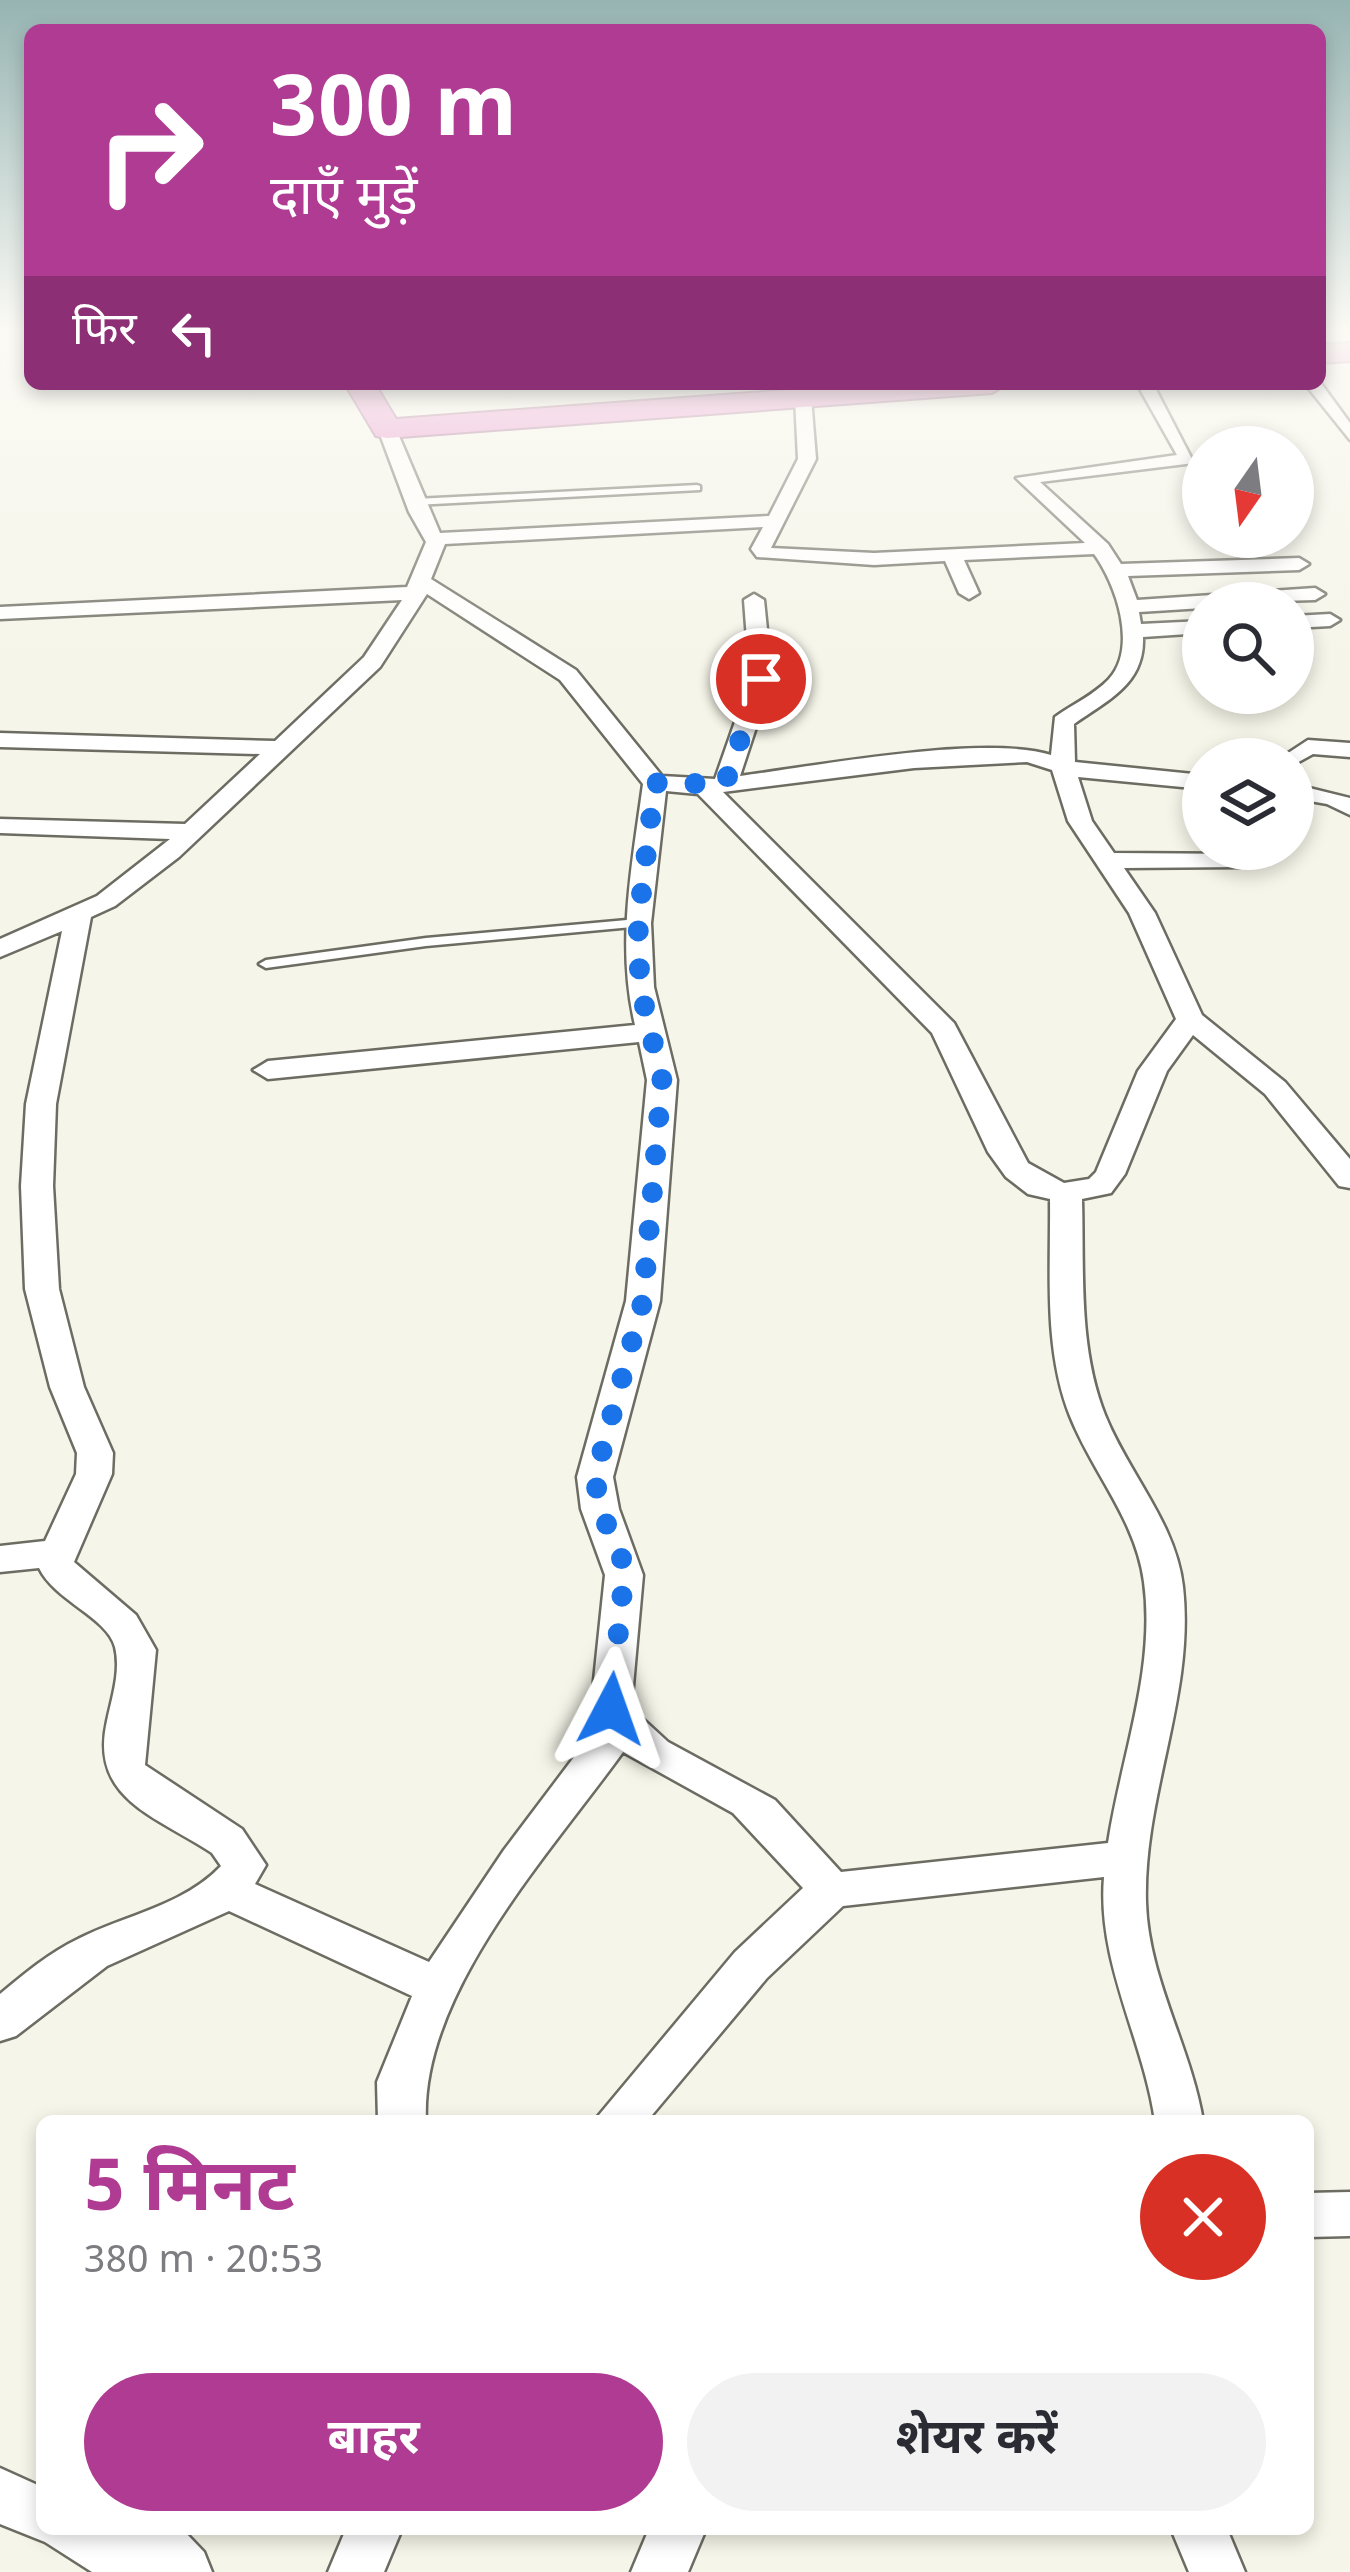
<!DOCTYPE html>
<html lang="hi">
<meta charset="utf-8">
<style>
body{margin:0;font-family:Georgia,"Noto Sans Devanagari",serif;background:#f2f2f3;color:#2b2b33;height:100vh;display:flex;flex-direction:column;font-size:45px;white-space:nowrap}
*{box-sizing:border-box;margin:0}
p{font-size:39px;color:#7c7c81}
.icon{flex:none;width:66px;height:66px;fill:none;stroke:currentColor;stroke-width:2;stroke-linecap:round;stroke-linejoin:round}
.map{position:relative;flex:1;overflow:hidden}
.sheet{position:absolute;left:36px;top:2115px;width:1278px;height:420px;display:flex;flex-direction:column;background:#fff;border-radius:18px;box-shadow:0 6px 18px #0003}
.sheet>*{flex:none}
.guide{position:absolute;left:24px;top:24px;width:1302px;height:366px;border-radius:18px;box-shadow:0 6px 18px #0003;background:#b03b93;color:#fff;overflow:hidden}
.needle{width:78px;rotate:194deg}
.buttons{position:absolute;left:1182px;top:426px;display:grid;gap:24px}
.buttons a{display:grid;place-items:center;width:132px;height:132px;border-radius:50%;background:#fff;box-shadow:0 6px 18px #0003;font-size:60px}
.pin{position:absolute;display:grid;place-items:center;width:102px;height:102px;color:#fff;margin:-51px;border:6px solid #fff;border-radius:50%;box-shadow:0 3px 12px #0007}
.me{position:absolute;width:132px;margin:-66px;rotate:4deg;stroke-linejoin:round;filter:drop-shadow(0 0 9px #0008)}
.turn{display:flex;align-items:center;gap:42px;height:252px;padding:0 48px;font-size:54px}
.turn .icon{width:156px;height:156px;stroke-width:2.5}
.turn b{display:block;font-size:84px;line-height:102px}
.then{display:flex;align-items:center;height:114px;padding:0 48px;background:#0003;gap:24px;font-size:45px}
.round{display:grid;place-items:center;flex:none;width:126px;height:126px;border-radius:63px;background:#f2f2f3}
.headline{display:flex;align-items:center;justify-content:space-between;height:204px;padding:0 48px}
h1{font-size:72px;font-weight:700;line-height:90px;color:#b03b93}
.button{display:flex;gap:24px;margin-top:auto;padding:24px 48px}
.button a{flex:1;height:138px;border-radius:72px;background:#b03b93;color:#fff;font-size:48px;font-weight:700;line-height:138px;text-align:center}
.button a+a{background:#f2f2f3;color:#2b2b33}
.map>svg:first-child{display:block}
.lines{fill:none;stroke-linecap:round;stroke-linejoin:round}
.lane-casing{stroke:#6d6c62;stroke-width:5}
.street-casing{stroke:#6d6c62;stroke-width:5}
.highway-casing{stroke:#9c5f88;stroke-width:4}
.lane{fill:#fff;fill-rule:evenodd}
.street{fill:#fff;fill-rule:evenodd}
.highway{fill:#e889cb;fill-rule:evenodd}
.route{stroke:#1a73e8;stroke-width:21;stroke-dasharray:0 37.8}
</style>
<div class="map">
<svg width="1350" height="2572" viewBox="0 0 1350 2572">
<rect width="100%" height="100%" fill="#f6f5e9"/>
<g class="lines">
<g class="lane-casing">
<g id="lane">
<path d="M 697,485 L 700,486 L 700,490 L 415,505 L 410,502 L 415,499 Z"/>
<path d="M 638,919 L 645,923 L 643,926 L 426,946 L 266,968 L 259,964 L 266,960 L 426,938 Z"/>
</g>
</g>
<g class="street-casing">
<g id="street">
<path d="M 1320,382 L 1350,423 L 1350,440 L 1305,384 Z"/>
<path d="M 1137,384 L 1153,384 L 1194,463 L 1040,482 L 1108,544 L 1121,564 L 1299,558 L 1309,564 L 1299,570 L 1128,576 L 1137,600 L 1315,588 L 1325,594 L 1315,600 L 1203,603 L 1203,608 L 1139,612 L 1141,624 L 1203,621 L 1203,633 L 1143,637 C 1145,684 1108,700 1074,724 L 1075,762 L 1203,775 L 1203,789 L 1078,777 L 1092,821 L 1114,853 L 1249,854 L 1253,859 L 1240,867 L 1124,868 L 1155,913 L 1202,1015 L 1285,1082 L 1350,1159 L 1350,1188 L 1339,1186 L 1265,1094 L 1193,1035 L 1167,1071 L 1125,1174 L 1111,1193 L 1082,1199 C 1084,1271 1078,1347 1105,1415 C 1128,1473 1176,1523 1183,1587 C 1195,1695 1143,1795 1146,1902 C 1148,1978 1191,2047 1203,2121 L 1155,2121 C 1143,2038 1097,1963 1104,1877 L 843,1906 L 767,1978 L 647,2121 L 594,2121 L 735,1952 L 803,1888 L 733,1813 L 623,1752 C 551,1852 420,1993 426,2121 L 378,2121 L 377,2082 L 412,1996 L 229,1911 L 107,1966 L 16,2036 L 0,2041 L 0,1994 C 24,1974 49,1953 78,1939 C 125,1915 183,1906 221,1866 L 212,1853 C 156,1816 89,1799 107,1721 C 112,1697 121,1671 115,1647 C 107,1617 55,1601 39,1568 L 0,1572 L 0,1546 L 45,1541 L 76,1474 L 77,1453 L 50,1387 L 25,1289 L 21,1186 L 26,1104 L 62,931 L 0,957 L 0,939 L 97,896 L 170,839 L 0,833 L 0,819 L 185,824 L 260,754 L 0,747 L 0,733 L 275,741 L 364,657 L 402,600 L 0,619 L 0,607 L 407,587 L 426,542 L 409,512 L 378,429 L 387,424 L 396,429 L 440,533 L 769,516 L 798,459 L 795,398 L 803,393 L 811,398 L 816,459 L 771,548 L 874,553 L 1085,543 L 1016,478 L 1177,455 ZM 763,527 L 751,549 L 757,557 L 874,565 L 945,561 L 959,593 L 969,599 L 979,593 L 964,560 L 1094,554 C 1116,584 1138,647 1109,679 C 1094,695 1073,704 1055,717 L 1051,755 C 985,734 815,766 740,776 L 772,679 L 764,600 L 754,594 L 744,600 L 750,679 L 715,779 L 662,776 L 576,670 L 431,579 L 445,544 ZM 427,594 L 560,680 L 643,784 C 632,865 616,944 635,1025 L 268,1061 L 253,1070 L 268,1079 L 639,1042 L 647,1080 L 626,1301 L 577,1477 L 581,1509 L 605,1575 L 591,1709 L 599,1724 L 504,1850 L 429,1962 L 255,1884 L 266,1865 L 242,1829 L 145,1765 L 156,1650 L 136,1615 L 74,1562 L 112,1474 L 113,1453 L 84,1387 L 59,1289 L 53,1186 L 56,1104 L 91,917 L 115,906 L 179,857 L 380,667 ZM 1027,762 L 1052,770 L 1068,821 L 1129,913 L 1176,1019 L 1138,1071 L 1096,1172 L 1089,1179 L 1064,1183 L 1028,1163 L 954,1023 L 723,792 L 914,768 ZM 666,791 L 698,794 L 932,1033 L 988,1152 L 1006,1177 L 1028,1194 L 1050,1199 C 1051,1270 1043,1348 1070,1416 C 1092,1472 1136,1520 1144,1582 C 1156,1669 1121,1757 1108,1843 L 841,1872 L 775,1800 L 668,1742 L 631,1708 L 643,1575 L 619,1509 L 613,1477 L 660,1301 L 677,1080 L 654,987 L 651,923 Z"/>
<path d="M 1293,616 L 1330,614 L 1340,620 L 1330,626 L 1293,628 Z"/>
<path d="M 1308,740 L 1350,743 L 1350,757 L 1313,754 L 1293,765 L 1293,759 L 1279,759 Z"/>
<path d="M 1293,784 L 1350,798 L 1350,815 L 1327,804 L 1293,798 Z"/>
<path d="M 1350,2192 L 1350,2236 L 1308,2237 L 1308,2193 Z"/>
<path d="M 0,2468 L 42,2487 L 42,2529 L 182,2529 L 204,2552 L 212,2572 L 92,2572 L 45,2542 L 0,2524 Z"/>
<path d="M 346,2529 L 402,2529 L 384,2572 L 328,2572 Z"/>
<path d="M 649,2529 L 706,2529 L 688,2572 L 631,2572 Z"/>
<path d="M 1171,2529 L 1227,2529 L 1245,2572 L 1189,2572 Z"/>
</g>
</g>
<g class="highway-casing">
<g id="highway">
<path d="M 1350,343 L 1350,361 L 1320,363 L 1320,345 Z"/>
<path d="M 345,384 L 375,384 L 396,419 L 871,384 L 1007,384 L 992,393 L 387,438 L 376,436 Z"/>
</g>
</g>
<use href="#lane" class="lane"/>
<use href="#street" class="street"/>
<use href="#highway" class="highway"/>
</g>
<linearGradient id="sky" x2="0" y2="1"><stop stop-color="#96b4b2"/><stop offset="0.48" stop-color="#fbfaf5"/><stop offset="1" stop-color="#fbfaf5" stop-opacity="0"/></linearGradient>
<rect width="1350" height="687" fill="url(#sky)"/>
<g class="lines">
<path class="route" d="M 611,1709 L 624,1575 L 621,1555 L 600,1510 L 595,1477 L 643,1301 L 662,1080 L 640,987 L 638,922 L 655,783 L 725,784 L 761,679"/>
</g>
</svg>
<div class="buttons">
<a><svg class="needle" viewBox="-14 -14 28 28"><path d="M0-13l5 13h-10z" fill="#e53935"/><path d="M0 13l5-13h-10z" fill="#7c7c81"/></svg></a>
<a><svg class="icon" aria-label="search" viewBox="0 0 24 24"><circle cx="10" cy="10" r="6"/><path d="M15 15l6 6"/></svg></a>
<a><svg class="icon" aria-label="layers" viewBox="0 0 24 24"><path d="M12 4l9 5-9 5-9-5zM3 14l9 5 9-5"/></svg></a>
</div>
<div class="pin" style="left:761px;top:679px;background:#d93025"><svg class="icon" aria-label="arrive" viewBox="0 0 24 24"><path d="M6 21V4h12l-3 4 3 4H6"/></svg></div>
<svg class="me" style="left:611px;top:1709px" viewBox="-20 -20 40 40"><path d="M0-17L14 15 0 8-14 15z" fill="#1a73e8" stroke="#fff" stroke-width="4"/></svg>
<div class="guide">
<div class="turn"><svg class="icon" aria-label="right" viewBox="0 0 24 24"><path d="M7 20v-9h11M14 6l5 5-5 5"/></svg><div><b>300 m</b>दाएँ मुड़ें</div></div>
<div class="then">फिर<svg class="icon" aria-label="left" viewBox="0 0 24 24"><path d="M17 20v-9H6M10 6l-5 5 5 5"/></svg></div>
</div>
<section class="sheet">
<div class="headline"><div><h1>5 मिनट</h1><p>380 m · 20:53</p></div><a class="round" style="background:#d93025;color:#fff"><svg class="icon" aria-label="close" viewBox="0 0 24 24"><path d="M6 6l12 12M18 6L6 18"/></svg></a></div>
<div class="button"><a>बाहर</a><a>शेयर करें</a></div>
</section>
</div>
